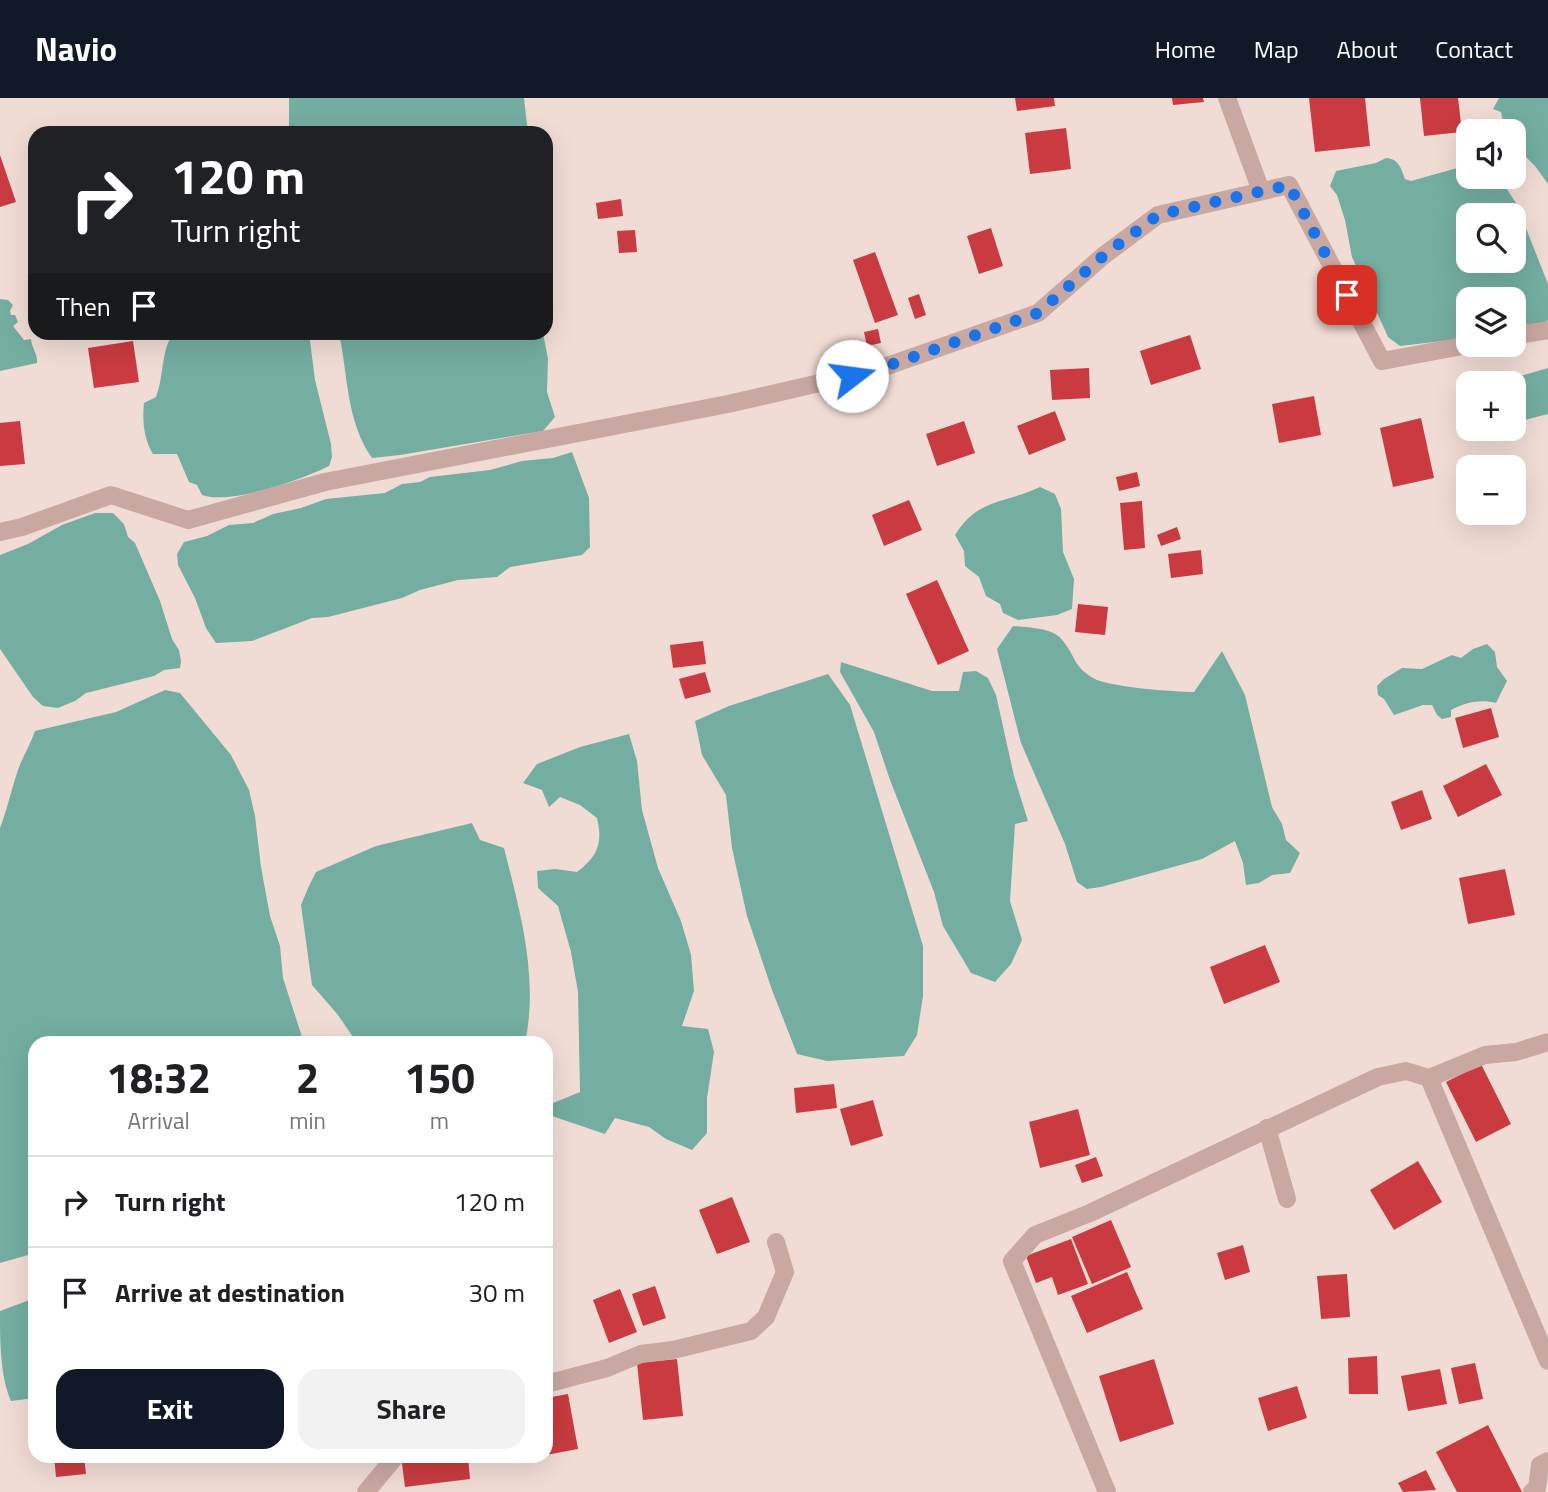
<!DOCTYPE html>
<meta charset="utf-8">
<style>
body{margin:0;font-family:"Titillium Web",sans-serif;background:#f2f2f2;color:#202124;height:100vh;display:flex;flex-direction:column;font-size:26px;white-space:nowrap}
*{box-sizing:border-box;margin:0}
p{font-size:23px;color:#757577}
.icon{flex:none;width:38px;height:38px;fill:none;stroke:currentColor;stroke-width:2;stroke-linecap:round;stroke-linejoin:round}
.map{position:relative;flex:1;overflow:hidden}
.panel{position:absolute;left:28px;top:938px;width:525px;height:427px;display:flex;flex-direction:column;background:#fff;border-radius:21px;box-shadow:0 7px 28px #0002}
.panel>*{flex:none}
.hud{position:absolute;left:28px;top:28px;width:525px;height:214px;border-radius:21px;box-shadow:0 7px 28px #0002;background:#202124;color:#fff;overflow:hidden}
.controls{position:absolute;left:1456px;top:21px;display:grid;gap:14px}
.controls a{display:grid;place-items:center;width:70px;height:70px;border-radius:14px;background:#fff;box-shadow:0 7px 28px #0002;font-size:35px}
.pin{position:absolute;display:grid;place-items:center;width:60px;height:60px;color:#fff;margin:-30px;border-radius:14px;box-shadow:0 4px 10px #0006}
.me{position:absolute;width:77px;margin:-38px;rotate:75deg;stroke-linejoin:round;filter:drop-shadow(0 0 5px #0008)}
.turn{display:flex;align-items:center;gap:24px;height:147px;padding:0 28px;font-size:32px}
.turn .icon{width:91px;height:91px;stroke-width:2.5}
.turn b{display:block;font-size:49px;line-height:60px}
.then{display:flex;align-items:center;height:66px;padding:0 28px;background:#0003;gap:14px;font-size:26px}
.eta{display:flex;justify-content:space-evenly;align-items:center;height:119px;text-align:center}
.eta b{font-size:42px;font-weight:700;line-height:49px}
.action{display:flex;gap:14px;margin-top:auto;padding:14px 28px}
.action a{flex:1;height:80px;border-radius:21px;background:#111827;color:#fff;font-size:28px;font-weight:700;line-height:80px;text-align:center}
.action a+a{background:#f2f2f2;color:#202124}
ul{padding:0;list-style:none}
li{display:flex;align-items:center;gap:21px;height:91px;padding:0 28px;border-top:2px solid #e0e0e0}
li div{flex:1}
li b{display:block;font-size:26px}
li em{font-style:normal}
header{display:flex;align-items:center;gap:42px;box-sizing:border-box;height:98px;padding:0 35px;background:#111827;color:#fff}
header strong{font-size:33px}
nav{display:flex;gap:38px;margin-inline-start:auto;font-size:24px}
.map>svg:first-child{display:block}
.water{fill:#74aea1;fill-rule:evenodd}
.building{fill:#c93b40}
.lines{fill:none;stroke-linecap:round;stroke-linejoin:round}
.minor{stroke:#c9a8a1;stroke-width:18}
.route{stroke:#1a73e8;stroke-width:12;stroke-dasharray:0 21.6}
</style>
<header>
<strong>Navio</strong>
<nav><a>Home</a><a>Map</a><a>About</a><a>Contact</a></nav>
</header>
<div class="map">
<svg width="1548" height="1394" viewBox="0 0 1548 1394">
<rect width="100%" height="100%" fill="#f1dcd5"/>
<g class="water">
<path d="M 289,0 L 524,0 L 528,35 L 289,35 Z"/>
<path d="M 1499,0 L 1548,0 L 1548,86 L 1535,68 L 1514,47 L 1514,33 L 1505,33 L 1501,14 L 1493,11 Z"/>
<path d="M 1386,60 C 1399,61 1401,70 1405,81 L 1411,83 L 1468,67 L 1468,79 L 1499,79 L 1516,105 L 1548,186 L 1548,222 L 1545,225 L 1514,232 L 1514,201 L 1468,201 L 1468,240 L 1400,248 L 1388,239 L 1352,159 L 1345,122 L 1337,97 L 1330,88 L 1336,73 L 1376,65 ZM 1468,117 L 1514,117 L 1514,163 L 1468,163 Z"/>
<path d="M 0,201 L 8,202 L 13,207 L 10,213 L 11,217 L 15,217 L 18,224 L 13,228 L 24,242 L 31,241 C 32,251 38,256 37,265 L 0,273 Z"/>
<path d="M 174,235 L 309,235 L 315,282 L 331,346 L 332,359 L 329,368 C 301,382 230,407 202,397 L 197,387 L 189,384 L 177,356 L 153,356 C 144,341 142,323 144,305 L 156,299 C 164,280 161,249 174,235 Z"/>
<path d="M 339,235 L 543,235 L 548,261 L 547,294 L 555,319 L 543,333 L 400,357 L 372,360 C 346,323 348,277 339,235 Z"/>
<path d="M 1548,270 L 1548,316 L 1514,325 L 1514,285 L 1496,285 Z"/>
<path d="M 572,354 L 589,400 L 590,449 L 582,457 L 510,469 L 497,479 L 458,482 L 420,492 L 402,500 L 328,519 L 312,520 L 252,543 L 216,545 L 206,530 L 195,500 L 178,467 L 177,456 L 184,444 L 207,438 L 229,427 L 253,425 L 273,416 L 301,410 L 326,401 L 385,395 L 402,386 L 420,384 L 430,379 L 490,372 L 522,363 L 553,360 Z"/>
<path d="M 1040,389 L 1055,396 L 1061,411 L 1063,454 L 1074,481 L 1072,511 L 1057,517 L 1018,522 L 1003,515 L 1000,506 L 986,498 L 979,479 L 965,468 L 964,453 L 955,437 C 978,400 1004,406 1040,389 Z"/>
<path d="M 95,415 L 113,415 L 124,426 L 128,439 L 135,445 L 160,503 L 172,541 L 179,552 L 181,563 L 180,570 L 164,572 L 154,578 L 86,595 L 75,603 L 58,610 L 43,608 L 33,599 L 0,551 L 0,457 L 28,446 L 62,427 Z"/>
<path d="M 1013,528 C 1029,530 1053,529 1063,543 C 1076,559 1073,568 1093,580 C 1108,589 1175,594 1194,594 L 1222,553 L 1245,597 L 1272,709 L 1282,726 L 1286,742 L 1300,755 L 1290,775 L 1272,777 L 1259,785 L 1246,787 L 1243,765 L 1235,743 L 1202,761 L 1101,789 L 1087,791 L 1077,784 L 1065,746 L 1021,645 L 997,551 Z"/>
<path d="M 1487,546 L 1495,554 L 1497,569 L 1507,583 L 1496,605 C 1481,601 1466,604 1451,612 L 1451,619 L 1442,621 L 1437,617 L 1432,607 L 1423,607 L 1394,617 L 1384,601 L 1378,597 L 1377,588 L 1384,581 L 1402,570 L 1422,571 L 1452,557 L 1461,560 L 1473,551 Z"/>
<path d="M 841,564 L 932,593 L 959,593 L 963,574 L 976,573 L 988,580 L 996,597 L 1014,678 L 1028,723 L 1015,726 L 1010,803 L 1022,842 L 1011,866 L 995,884 L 971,875 L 943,828 L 934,794 L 890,682 L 874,634 L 840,574 Z"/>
<path d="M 828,576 L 850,607 L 923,848 L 923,898 L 917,937 L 904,958 L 827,963 L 797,956 L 772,892 L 747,818 L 732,750 L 726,697 L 702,657 L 695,623 L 729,608 Z"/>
<path d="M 165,592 L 180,595 L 231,657 L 249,692 L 255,718 L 261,769 L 270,818 L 280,848 L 283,880 L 304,945 L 35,945 L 35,1155 L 0,1165 L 0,730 C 7,712 11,693 17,675 C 21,661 30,648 35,633 L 116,614 Z"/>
<path d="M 629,636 L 637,663 L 642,712 L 658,770 L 681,823 L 691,857 L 694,893 L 682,928 L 708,931 L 714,954 L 707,1000 L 707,1035 L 692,1052 L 666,1041 L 649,1029 L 615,1020 L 605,1036 L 546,1016 L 546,1008 L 580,994 L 578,894 L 571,854 L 558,808 L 538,790 L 537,773 L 555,771 L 577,774 C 598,758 603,745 597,720 L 580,707 L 560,699 L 549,709 L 542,692 L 523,685 L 537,666 L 580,649 Z"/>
<path d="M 472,725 L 480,742 L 504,750 C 520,813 539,879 525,945 L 357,945 L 338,917 L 312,887 L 301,807 L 309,788 L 316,774 L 376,748 Z"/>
<path d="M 35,1200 L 35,1300 L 11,1303 C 0,1279 0,1243 0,1213 Z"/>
</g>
<g class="building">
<path d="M 1015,0 L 1054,0 L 1055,8 L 1017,13 Z"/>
<path d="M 1172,0 L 1203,0 L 1204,4 L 1173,7 Z"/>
<path d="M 1309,0 L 1365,0 L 1370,48 L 1315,54 Z"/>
<path d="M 1420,0 L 1458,0 L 1462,34 L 1424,38 Z"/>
<path d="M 1066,30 L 1071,71 L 1030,76 L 1025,35 Z"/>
<path d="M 0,57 L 16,104 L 0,109 Z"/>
<path d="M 621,101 L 623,118 L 598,121 L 596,105 Z"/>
<path d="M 991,130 L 1003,168 L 979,176 L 967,138 Z"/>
<path d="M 635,132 L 637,154 L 619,155 L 617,133 Z"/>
<path d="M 875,154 L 898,217 L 875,225 L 853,162 Z"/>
<path d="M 919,196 L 926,217 L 915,221 L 908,200 Z"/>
<path d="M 878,231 L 881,245 L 867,248 L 864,234 Z"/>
<path d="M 1190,237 L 1201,271 L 1151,287 L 1140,253 Z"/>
<path d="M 133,243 L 139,284 L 94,290 L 88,250 Z"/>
<path d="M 1089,270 L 1090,300 L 1052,302 L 1050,272 Z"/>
<path d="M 1314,298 L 1321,337 L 1279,345 L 1272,306 Z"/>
<path d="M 1055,313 L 1066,342 L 1029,357 L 1017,328 Z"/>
<path d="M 1421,320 L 1434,380 L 1393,389 L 1380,330 Z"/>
<path d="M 20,323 L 25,366 L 0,368 L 0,325 Z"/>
<path d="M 964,323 L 975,355 L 937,368 L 926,336 Z"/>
<path d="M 1137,374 L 1140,388 L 1119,393 L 1116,379 Z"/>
<path d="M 909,402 L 922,432 L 884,448 L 872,417 Z"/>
<path d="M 1142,403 L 1145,450 L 1124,452 L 1120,405 Z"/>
<path d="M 1177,429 L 1181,441 L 1161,448 L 1157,437 Z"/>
<path d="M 1201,452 L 1203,476 L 1171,480 L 1168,456 Z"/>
<path d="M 937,482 L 969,553 L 938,567 L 906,496 Z"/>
<path d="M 1078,506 L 1108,509 L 1105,537 L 1075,534 Z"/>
<path d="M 703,543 L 706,566 L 673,570 L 670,547 Z"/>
<path d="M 705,574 L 711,594 L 685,601 L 679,581 Z"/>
<path d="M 1491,610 L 1499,639 L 1463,650 L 1455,620 Z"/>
<path d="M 1486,666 L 1502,697 L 1458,719 L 1443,688 Z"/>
<path d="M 1422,692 L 1432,721 L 1401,732 L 1391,704 Z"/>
<path d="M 1505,771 L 1515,817 L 1468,826 L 1459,780 Z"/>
<path d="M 1265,847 L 1280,884 L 1224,906 L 1210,869 Z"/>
<path d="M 1481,966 L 1511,1026 L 1476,1044 L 1446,984 Z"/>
<path d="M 834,986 L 837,1010 L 796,1015 L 794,990 Z"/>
<path d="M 873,1002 L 883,1038 L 851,1048 L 840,1011 Z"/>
<path d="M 1078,1011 L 1090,1057 L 1040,1070 L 1029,1024 Z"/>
<path d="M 1096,1059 L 1103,1078 L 1082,1085 L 1075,1067 Z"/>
<path d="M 1418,1063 L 1442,1104 L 1394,1132 L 1370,1092 Z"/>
<path d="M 732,1099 L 750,1144 L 717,1156 L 699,1112 Z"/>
<path d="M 1111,1122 L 1131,1169 L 1092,1186 L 1072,1139 Z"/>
<path d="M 1071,1141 L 1088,1186 L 1058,1197 L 1052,1179 L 1036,1185 L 1026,1158 Z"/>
<path d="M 1243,1147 L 1250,1174 L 1225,1182 L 1217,1155 Z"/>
<path d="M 1127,1174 L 1143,1211 L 1087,1235 L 1071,1198 Z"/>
<path d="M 1347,1176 L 1350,1219 L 1321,1221 L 1317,1178 Z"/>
<path d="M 655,1188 L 666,1220 L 643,1228 L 632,1196 Z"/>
<path d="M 620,1191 L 637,1234 L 609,1245 L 593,1202 Z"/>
<path d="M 1377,1258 L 1378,1296 L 1349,1296 L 1348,1260 Z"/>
<path d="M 677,1261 L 683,1318 L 643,1322 L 637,1265 Z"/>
<path d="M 1154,1261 L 1174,1326 L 1120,1344 L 1099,1278 Z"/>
<path d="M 1475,1265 L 1483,1301 L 1459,1306 L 1451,1270 Z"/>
<path d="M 1440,1271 L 1447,1306 L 1408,1313 L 1401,1278 Z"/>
<path d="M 1297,1288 L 1307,1320 L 1268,1333 L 1258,1300 Z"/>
<path d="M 568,1296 L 578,1351 L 546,1357 L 546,1300 Z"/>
<path d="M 1488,1327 L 1522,1394 L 1457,1394 L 1436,1354 Z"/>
<path d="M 54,1358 L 84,1358 L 86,1376 L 56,1379 Z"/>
<path d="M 401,1358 L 468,1358 L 470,1381 L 405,1389 Z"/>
<path d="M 1426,1372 L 1436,1392 L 1403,1394 L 1398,1385 Z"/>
</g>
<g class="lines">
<g class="minor">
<path d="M 1227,0 L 1261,93"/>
<path d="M 1514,238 L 1548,232"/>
<path d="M 0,434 L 22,429 L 111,397 L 188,422 L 325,384 L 728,306 L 876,272 L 1038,215 L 1103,158 L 1158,117 L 1289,87 L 1382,263 L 1468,247"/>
<path d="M 1429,980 L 1485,957 L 1516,954 L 1548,944"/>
<path d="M 1267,1030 L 1287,1101"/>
<path d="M 546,1286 L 607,1270 L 641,1256 L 673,1252 L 751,1233 L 766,1219 L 785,1174 L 776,1144"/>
<path d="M 366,1394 L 396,1358"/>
<path d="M 1107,1394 L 1012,1163 L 1035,1137 L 1090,1115 L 1378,979 L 1406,973 L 1429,980 L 1548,1263"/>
<path d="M 1532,1394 L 1537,1390 L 1540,1367 L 1548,1363"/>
</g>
</g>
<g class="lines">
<path class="route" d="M 852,278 L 876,272 L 1038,215 L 1103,158 L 1158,117 L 1289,87 L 1347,197"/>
</g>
</svg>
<div class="controls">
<a><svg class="icon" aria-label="sound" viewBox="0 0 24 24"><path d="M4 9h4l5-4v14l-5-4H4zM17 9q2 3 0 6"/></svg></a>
<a><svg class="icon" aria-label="search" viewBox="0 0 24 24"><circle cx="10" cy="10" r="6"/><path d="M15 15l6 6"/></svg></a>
<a><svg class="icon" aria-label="layers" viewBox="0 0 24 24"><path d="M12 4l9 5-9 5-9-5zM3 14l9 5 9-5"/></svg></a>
<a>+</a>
<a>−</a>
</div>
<div class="pin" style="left:1347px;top:197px;background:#d93025"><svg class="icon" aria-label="arrive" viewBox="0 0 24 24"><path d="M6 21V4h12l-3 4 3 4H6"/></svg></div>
<svg class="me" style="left:852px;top:278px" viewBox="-20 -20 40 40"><circle r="19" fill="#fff"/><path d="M0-13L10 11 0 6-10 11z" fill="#1a73e8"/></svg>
<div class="hud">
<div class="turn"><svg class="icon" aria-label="right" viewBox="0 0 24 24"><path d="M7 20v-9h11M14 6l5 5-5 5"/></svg><div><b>120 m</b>Turn right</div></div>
<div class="then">Then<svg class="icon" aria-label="arrive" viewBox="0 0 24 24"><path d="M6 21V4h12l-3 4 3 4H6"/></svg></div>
</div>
<section class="panel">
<div class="eta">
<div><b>18:32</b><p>Arrival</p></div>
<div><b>2</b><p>min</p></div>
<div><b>150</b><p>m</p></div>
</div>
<ul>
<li><svg class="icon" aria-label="right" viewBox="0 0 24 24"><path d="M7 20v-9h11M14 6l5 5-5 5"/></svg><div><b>Turn right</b></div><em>120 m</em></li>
<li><svg class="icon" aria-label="arrive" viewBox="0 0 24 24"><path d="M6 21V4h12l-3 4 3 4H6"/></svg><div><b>Arrive at destination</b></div><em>30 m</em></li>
</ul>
<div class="action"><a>Exit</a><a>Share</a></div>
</section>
</div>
